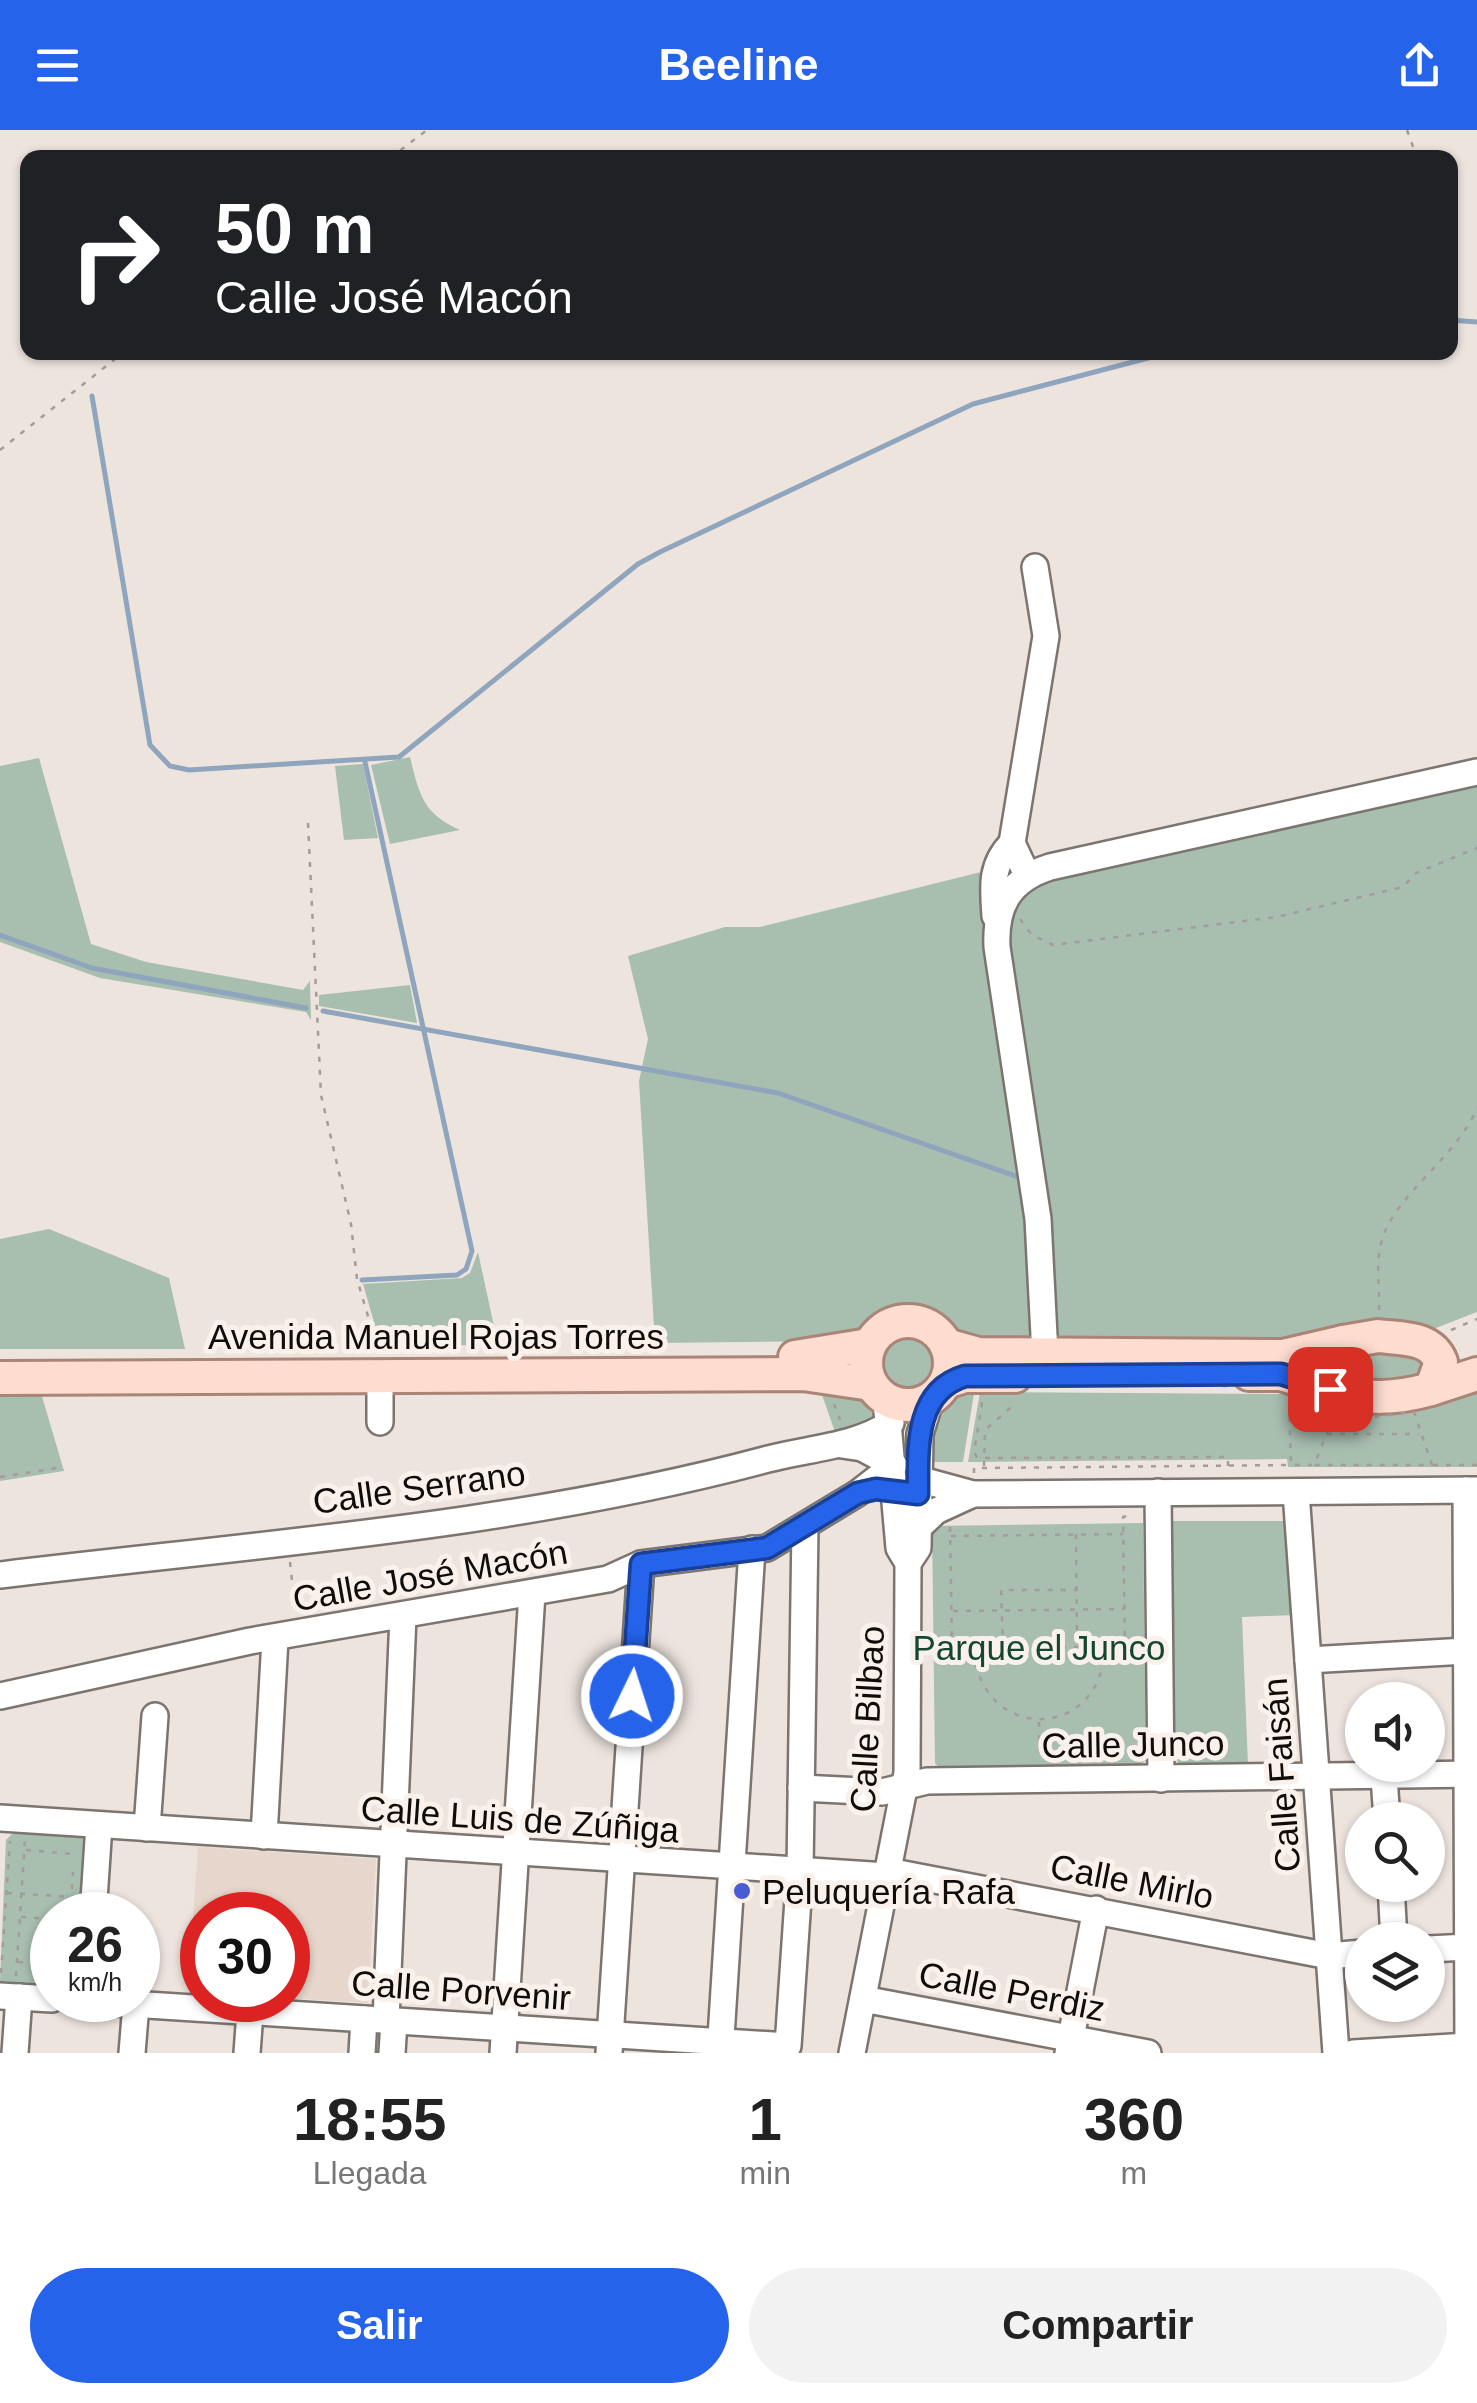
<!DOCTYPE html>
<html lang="es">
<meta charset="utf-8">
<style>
body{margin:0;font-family:Helvetica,sans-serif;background:#f2f2f2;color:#222;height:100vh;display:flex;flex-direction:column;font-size:38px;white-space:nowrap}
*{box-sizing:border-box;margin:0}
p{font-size:32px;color:#767676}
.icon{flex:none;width:55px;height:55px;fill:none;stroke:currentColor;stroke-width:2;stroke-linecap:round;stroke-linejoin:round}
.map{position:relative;height:1923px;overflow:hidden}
.panel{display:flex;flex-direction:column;background:#fff;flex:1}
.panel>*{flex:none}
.banner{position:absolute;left:20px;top:20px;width:1438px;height:210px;border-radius:20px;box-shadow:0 2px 8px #0004;background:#202124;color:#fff;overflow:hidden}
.buttons{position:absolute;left:1345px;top:1552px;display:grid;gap:20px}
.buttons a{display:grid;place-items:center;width:100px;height:100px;border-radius:50%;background:#fff;box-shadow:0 2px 8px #0004;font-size:50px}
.speed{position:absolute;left:30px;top:1762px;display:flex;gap:20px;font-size:50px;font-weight:700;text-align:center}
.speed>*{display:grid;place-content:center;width:130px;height:130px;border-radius:50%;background:#fff;box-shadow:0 2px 8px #0004;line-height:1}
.speed small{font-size:25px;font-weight:400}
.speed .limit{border:15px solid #d22;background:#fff;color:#111}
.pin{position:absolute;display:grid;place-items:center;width:85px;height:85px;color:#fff;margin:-42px;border-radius:20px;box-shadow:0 5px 15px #0006}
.me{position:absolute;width:110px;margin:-55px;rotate:4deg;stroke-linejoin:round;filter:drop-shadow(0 0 8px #0008)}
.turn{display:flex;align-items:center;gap:35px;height:210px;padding:0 30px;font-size:45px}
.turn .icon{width:130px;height:130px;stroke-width:2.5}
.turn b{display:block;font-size:70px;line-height:85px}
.eta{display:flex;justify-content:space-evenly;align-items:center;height:170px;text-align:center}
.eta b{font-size:60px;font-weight:700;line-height:70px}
.cta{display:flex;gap:20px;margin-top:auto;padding:20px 30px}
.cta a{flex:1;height:115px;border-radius:60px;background:#2563eb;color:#fff;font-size:40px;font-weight:700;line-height:115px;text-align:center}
.cta a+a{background:#f2f2f2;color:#222}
header{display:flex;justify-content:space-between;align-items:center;height:130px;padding:0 30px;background:#2563eb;color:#fff;font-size:45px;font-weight:700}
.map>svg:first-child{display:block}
.built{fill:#e6d6cb}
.green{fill:#a8beaf}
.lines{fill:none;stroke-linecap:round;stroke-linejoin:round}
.stream{stroke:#8fa5bd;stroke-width:5}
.minor-casing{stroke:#7c746f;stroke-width:30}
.major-casing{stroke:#aa8476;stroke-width:38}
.path{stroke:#a39c98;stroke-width:2.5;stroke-dasharray:5 8;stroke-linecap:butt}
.minor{stroke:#fff;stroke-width:25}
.major{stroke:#fedcd0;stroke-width:32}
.route-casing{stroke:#184099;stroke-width:25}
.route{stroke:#2563eb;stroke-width:18}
.poi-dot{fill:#485dd1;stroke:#faf1eb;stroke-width:4}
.labels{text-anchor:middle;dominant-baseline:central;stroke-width:10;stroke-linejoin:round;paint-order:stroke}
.street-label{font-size:35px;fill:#0f0c0a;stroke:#faf1eb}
.park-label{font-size:35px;fill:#14482d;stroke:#faf1eb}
.poi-label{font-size:35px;fill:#0f0c0a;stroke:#faf1eb;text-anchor:start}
</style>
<header><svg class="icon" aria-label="menu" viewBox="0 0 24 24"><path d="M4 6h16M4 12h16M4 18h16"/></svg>Beeline<svg class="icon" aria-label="share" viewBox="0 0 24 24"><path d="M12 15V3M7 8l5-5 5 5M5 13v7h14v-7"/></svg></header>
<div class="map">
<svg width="1477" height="1923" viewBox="0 0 1477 1923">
<rect width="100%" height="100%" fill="#ede4de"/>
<path class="built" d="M 198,1717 L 376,1729 L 368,1873 L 288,1868 L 288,1785 L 202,1785 L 202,1862 L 188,1861 Z"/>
<g class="green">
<path d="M 410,627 C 419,664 423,684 460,700 L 390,714 L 371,635 Z"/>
<path d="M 39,628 L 91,814 L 146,832 L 303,860 L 310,851 L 311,890 L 306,882 L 100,848 L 0,812 L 0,636 Z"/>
<path d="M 363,634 L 378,708 L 344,710 L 335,636 Z"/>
<path d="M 1477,650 L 1477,1182 L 1436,1198 L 1362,1191 L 1296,1212 L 1053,1209 L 1004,801 L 1028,753 Z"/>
<path d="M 985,741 L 1027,1058 L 1038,1211 C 1019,1211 984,1218 968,1209 C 942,1196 930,1174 897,1180 C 874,1184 858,1204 835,1211 L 655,1213 L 639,951 L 648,909 L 628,826 L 725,797 L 760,797 Z"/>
<path d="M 410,855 L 417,893 L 319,876 L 319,865 Z"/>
<path d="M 49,1099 L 169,1148 L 185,1219 L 0,1219 L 0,1109 Z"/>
<path d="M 478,1122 L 498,1215 L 381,1216 L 363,1154 L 462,1148 L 470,1143 Z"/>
<circle cx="908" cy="1234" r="28"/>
<path d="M 1403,1219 L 1429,1234 L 1411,1256 L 1340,1251 L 1336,1229 Z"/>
<path d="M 1283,1255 C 1371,1292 1389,1288 1477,1256 L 1477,1337 L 1288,1337 L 1287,1329 L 968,1332 L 980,1262 L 1283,1264 Z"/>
<path d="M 975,1257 L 963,1332 L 931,1332 C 936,1296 938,1270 975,1257 Z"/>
<path d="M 820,1259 L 860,1267 L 873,1283 L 871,1292 L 835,1302 Z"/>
<path d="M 0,1263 L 41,1263 L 64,1341 L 0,1351 Z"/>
<path d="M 1172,1391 L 1290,1391 L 1295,1485 L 1242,1487 L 1248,1636 L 1182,1637 L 1175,1628 Z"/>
<path d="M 1143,1393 L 1146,1630 L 1138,1637 L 942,1641 L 935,1633 L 932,1396 Z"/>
<path d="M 16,1700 L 86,1705 L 87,1785 L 52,1785 L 52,1856 L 0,1851 L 6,1710 Z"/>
</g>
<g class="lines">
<g class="stream">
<path d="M 1450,190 L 1477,192"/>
<path d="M 92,266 L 150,615 L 170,636 L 189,640 L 399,627 L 638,434 L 660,422 L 973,274 L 1171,222"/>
<path d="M 0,805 L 92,838 L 306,878"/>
<path d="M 323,881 L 778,963 L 1018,1047"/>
<path d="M 362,1150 L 457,1145 L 466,1139 L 472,1121 L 365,632"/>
</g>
<g class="minor-casing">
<g id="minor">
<path d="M 1027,745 L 1012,713 L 1046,506 L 1035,437"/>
<path d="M 995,786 C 993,757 990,735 1012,713"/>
<path d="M 1045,1225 L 1038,1089 L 997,817 C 995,776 1009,750 1050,737 L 1477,642"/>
<path d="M 380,1246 L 380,1292"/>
<path d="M 918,1349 L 973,1364 L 1477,1360"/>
<path d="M 1466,1360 L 1468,1923"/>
<path d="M 1158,1362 L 1161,1649"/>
<path d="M 1296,1362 L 1336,1923"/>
<path d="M 918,1398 L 936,1381 L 973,1364"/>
<path d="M 908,1433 L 918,1418 L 920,1304 L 931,1268"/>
<path d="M 0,1445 C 256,1414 519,1396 768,1329 C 810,1318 854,1317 891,1293"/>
<path d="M 1308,1530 L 1466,1521"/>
<path d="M 0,1566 L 250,1511 L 608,1449 L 641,1434 L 767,1418 L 858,1363 L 894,1335 L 862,1318 L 842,1315"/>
<path d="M 1384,1647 L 1387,1690"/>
<path d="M 801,1658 L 882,1662 L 927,1651 L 1477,1644"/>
<path d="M 0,1688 L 887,1746"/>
<path d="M 147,1698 L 155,1586"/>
<path d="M 264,1706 L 275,1509"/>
<path d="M 888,1741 L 1329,1826 L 1362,1823"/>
<path d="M 1391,1755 L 1394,1810"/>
<path d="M 93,1785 L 99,1695"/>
<path d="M 1428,1819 L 1468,1817"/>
<path d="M 0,1866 L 52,1869"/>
<path d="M 863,1869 L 1148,1923"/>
<path d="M 69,1870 L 788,1916 L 800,1740 L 805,1397"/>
<path d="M 386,1890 L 403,1486"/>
<path d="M 15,1923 L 19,1867"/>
<path d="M 132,1923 L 136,1874"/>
<path d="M 247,1923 L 250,1882"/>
<path d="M 362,1923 L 364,1889"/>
<path d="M 392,1923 L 394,1891"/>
<path d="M 503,1923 L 532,1463"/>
<path d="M 609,1923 L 641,1434"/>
<path d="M 720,1923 L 752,1419"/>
<path d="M 852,1923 L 907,1643 L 908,1433 L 899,1418 L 886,1270"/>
<path d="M 1068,1923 L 1096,1779"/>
<path d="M 1353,1923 L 1468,1916"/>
</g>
</g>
<g class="major-casing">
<g id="major">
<circle cx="908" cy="1233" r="42"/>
<path d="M 1378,1206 C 1401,1209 1431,1206 1441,1232 L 1431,1259 C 1395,1269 1367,1270 1330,1259 L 1322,1244 L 1323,1226 L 1343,1212 Z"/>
<path d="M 946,1215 L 978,1224 L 1283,1226 L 1343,1212"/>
<path d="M 795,1227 L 869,1215"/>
<path d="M 1249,1244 L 1281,1244 L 1330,1259"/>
<path d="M 0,1248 L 803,1244 L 871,1254"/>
<path d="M 946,1252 L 965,1246 L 1015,1246"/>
<path d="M 1431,1259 L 1477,1244"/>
</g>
</g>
<g class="path">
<path d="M 1407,0 L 1417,28"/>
<path d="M 390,28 L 427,0"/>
<path d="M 1450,113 L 1454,157 L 1450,182"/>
<path d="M 0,320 L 124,222"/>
<path d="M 308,693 L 321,965 L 351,1094 L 357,1149 L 378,1220"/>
<path d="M 1020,789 L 1032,805 L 1053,815 L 1276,787 L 1403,757 L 1416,743 L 1477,718"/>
<path d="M 1379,1180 C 1380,1157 1375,1132 1382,1110 C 1393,1067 1457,1027 1477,978"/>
<path d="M 880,1193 L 912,1185 L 933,1193"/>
<path d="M 1451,1200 L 1477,1189"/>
<path d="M 1040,1252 L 1227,1256"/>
<path d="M 982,1272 L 974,1323 L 978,1328 L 1228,1327 L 1228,1341"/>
<path d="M 834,1274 L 840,1290"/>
<path d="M 1289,1274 L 1291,1335 L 1312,1335"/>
<path d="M 1336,1281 L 1374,1287 L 1414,1282 L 1432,1335 L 1314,1335 Z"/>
<path d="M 1327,1304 L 1419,1304"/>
<path d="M 1433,1335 L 1477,1335"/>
<path d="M 984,1336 L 985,1300 L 1016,1273"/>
<path d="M 974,1343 L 974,1338 L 984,1338 L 1291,1335"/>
<path d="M 0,1347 L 57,1338"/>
<path d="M 950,1397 L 952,1518 L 976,1534 L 1003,1518 L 1001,1460 L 1077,1460"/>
<path d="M 1076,1404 L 1077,1517 L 1103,1533 L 1125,1517 L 1123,1387 L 1130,1385"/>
<path d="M 951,1406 L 1123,1404"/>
<path d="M 290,1432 L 295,1479"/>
<path d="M 953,1481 L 1124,1479"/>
<path d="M 931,1518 L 1138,1517"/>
<path d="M 976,1534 C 992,1607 1088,1608 1103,1534"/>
<path d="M 1039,1592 L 1040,1629"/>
<path d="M 26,1720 L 73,1724"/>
<path d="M 7,1763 L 74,1767"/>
<path d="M 70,1785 L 73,1742"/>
<path d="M 21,1787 L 52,1789"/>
<path d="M 18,1832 L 52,1835"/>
<path d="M 1,1843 L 10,1711"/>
<path d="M 16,1846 L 25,1710"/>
</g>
<use href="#minor" class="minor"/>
<use href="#major" class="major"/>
</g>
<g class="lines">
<g class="route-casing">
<path id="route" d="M 632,1566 L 641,1434 L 767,1418 L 858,1363 L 876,1359 L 918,1364 C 918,1319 914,1261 965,1246 L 1281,1244 L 1330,1259"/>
</g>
<use href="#route" class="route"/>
</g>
<circle class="poi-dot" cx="742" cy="1761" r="10"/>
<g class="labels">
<g class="street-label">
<text x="436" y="1206">Avenida Manuel Rojas Torres</text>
<text transform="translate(419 1357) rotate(-8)">Calle Serrano</text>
<text transform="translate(430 1445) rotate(-10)">Calle José Macón</text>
<text transform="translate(867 1589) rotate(-87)">Calle Bilbao</text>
<text transform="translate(1133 1614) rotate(-1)">Calle Junco</text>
<text transform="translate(1281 1645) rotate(-94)">Calle Faisán</text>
<text transform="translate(520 1689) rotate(4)">Calle Luis de Zúñiga</text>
<text transform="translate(1132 1751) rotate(11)">Calle Mirlo</text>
<text transform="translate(461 1860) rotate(4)">Calle Porvenir</text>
<text transform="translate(1012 1861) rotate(11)">Calle Perdiz</text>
</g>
<g class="park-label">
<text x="1039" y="1517">Parque el Junco</text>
</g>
<g class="poi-label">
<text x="762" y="1761">Peluquería Rafa</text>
</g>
</g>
</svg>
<div class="buttons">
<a><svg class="icon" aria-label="sound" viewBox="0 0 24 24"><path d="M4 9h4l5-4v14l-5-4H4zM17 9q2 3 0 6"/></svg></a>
<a><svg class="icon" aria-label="search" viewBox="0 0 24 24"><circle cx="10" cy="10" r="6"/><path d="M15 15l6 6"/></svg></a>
<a><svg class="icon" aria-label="layers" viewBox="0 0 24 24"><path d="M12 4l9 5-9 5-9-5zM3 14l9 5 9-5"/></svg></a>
</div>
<div class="speed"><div>26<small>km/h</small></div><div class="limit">30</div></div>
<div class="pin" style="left:1330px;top:1259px;background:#d93025"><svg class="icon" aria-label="arrive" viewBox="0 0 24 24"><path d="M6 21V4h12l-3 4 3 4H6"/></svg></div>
<svg class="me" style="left:632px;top:1566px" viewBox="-20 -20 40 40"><circle r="17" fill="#2563eb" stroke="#fff" stroke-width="3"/><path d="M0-11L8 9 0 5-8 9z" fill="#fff"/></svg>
<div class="banner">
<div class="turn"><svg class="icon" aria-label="right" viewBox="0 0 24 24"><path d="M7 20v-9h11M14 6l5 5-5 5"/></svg><div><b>50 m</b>Calle José Macón</div></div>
</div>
</div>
<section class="panel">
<div class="eta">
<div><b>18:55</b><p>Llegada</p></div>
<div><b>1</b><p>min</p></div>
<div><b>360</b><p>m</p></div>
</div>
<div class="cta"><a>Salir</a><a>Compartir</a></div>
</section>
